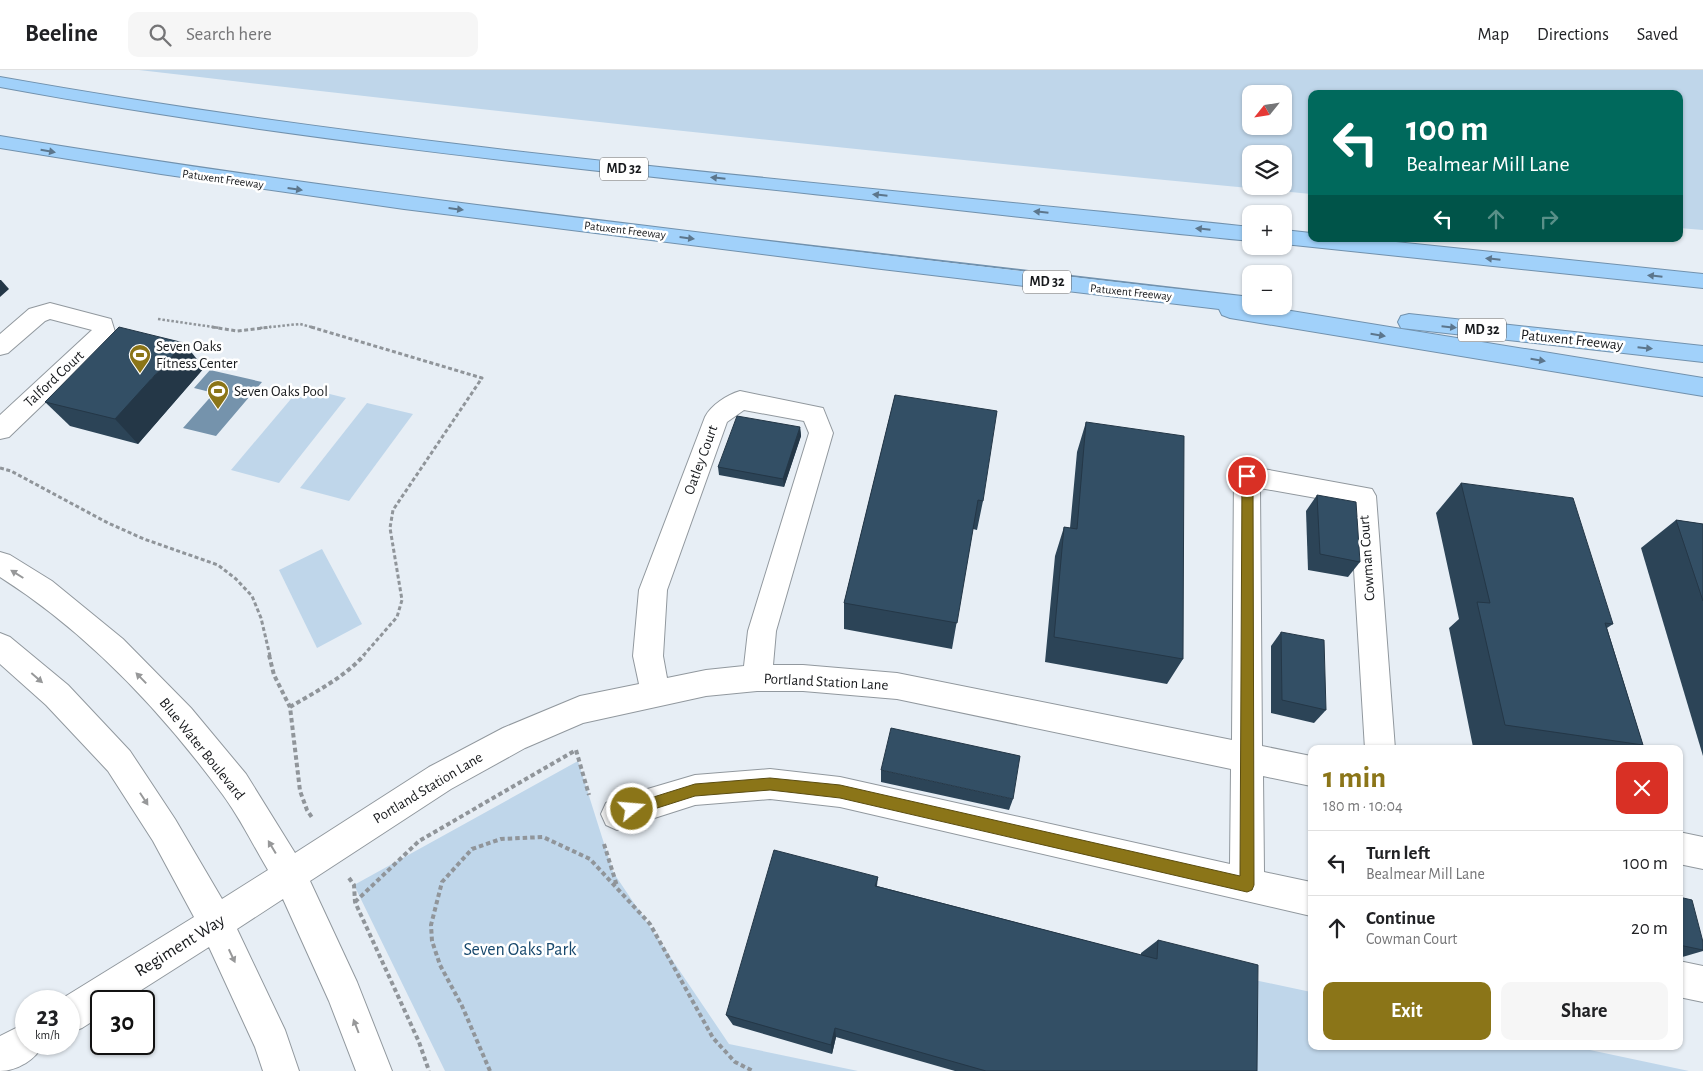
<!DOCTYPE html>
<meta charset="utf-8">
<style>
body{margin:0;font-family:"Alegreya Sans",sans-serif;background:#f6f6f6;color:#202124;height:100vh;display:flex;flex-direction:column;font-size:19px;white-space:nowrap}
*{box-sizing:border-box;margin:0}
p{font-size:16px;color:#757577}
.icon{flex:none;width:28px;height:28px;fill:none;stroke:currentColor;stroke-width:2;stroke-linecap:round;stroke-linejoin:round}
.map{position:relative;flex:1;overflow:hidden}
.side{position:absolute;left:1308px;top:675px;width:375px;height:305px;display:flex;flex-direction:column;background:#fff;border-radius:10px;box-shadow:0 1px 4px #0004}
.side>*{flex:none}
.top-card{position:absolute;left:1308px;top:20px;width:375px;height:152px;border-radius:10px;box-shadow:0 1px 4px #0004;background:#00695c;color:#fff;overflow:hidden}
.needle{width:32px;rotate:240deg}
.fabs{position:absolute;left:1242px;top:15px;display:grid;gap:10px}
.fabs a{display:grid;place-items:center;width:50px;height:50px;border-radius:10px;background:#fff;box-shadow:0 1px 4px #0004;font-size:25px}
.speed{position:absolute;left:15px;top:920px;display:flex;gap:10px;font-size:25px;font-weight:700;text-align:center}
.speed>*{display:grid;place-content:center;width:65px;height:65px;border-radius:50%;background:#fff;box-shadow:0 1px 4px #0004;line-height:1}
.speed small{font-size:12px;font-weight:400}
.speed .limit{border:2px solid #111;border-radius:8px;background:#fff;color:#111}
.pin{position:absolute;display:grid;place-items:center;width:42px;height:42px;color:#fff;margin:-21px;border:2px solid #fff;border-radius:50%;box-shadow:0 1px 5px #0007}
.me{position:absolute;width:55px;margin:-28px;rotate:73deg;stroke-linejoin:round;filter:drop-shadow(0 0 4px #0008)}
.turn{display:flex;align-items:center;gap:18px;height:105px;padding:0 15px;font-size:22px}
.turn .icon{width:65px;height:65px;stroke-width:2.5}
.turn b{display:block;font-size:35px;line-height:42px}
.lanes{display:flex;align-items:center;height:48px;padding:0 15px;background:#0003;justify-content:center;gap:25px;direction:ltr}
.lanes .off{opacity:.35}
.round{display:grid;place-items:center;flex:none;width:52px;height:52px;border-radius:10px;background:#f6f6f6}
.headline{display:flex;align-items:center;justify-content:space-between;height:85px;padding:0 15px}
h1{font-size:30px;font-weight:700;line-height:38px;color:#8b7518}
.button{display:flex;gap:10px;margin-top:auto;padding:10px 15px}
.button a{flex:1;height:58px;border-radius:10px;background:#8b7518;color:#fff;font-size:20px;font-weight:700;line-height:58px;text-align:center}
.button a+a{background:#f6f6f6;color:#202124}
ul{padding:0;list-style:none}
li{display:flex;align-items:center;gap:15px;height:65px;padding:0 15px;border-top:1px solid #e0e0e0}
li div{flex:1}
li b{display:block;font-size:19px}
li em{font-style:normal}
header{display:flex;align-items:center;gap:30px;box-sizing:border-box;height:70px;padding:0 25px;background:#fff;border-bottom:1px solid #e0e0e0}
header strong{font-size:24px}
nav{display:flex;gap:28px;margin-inline-start:auto;font-size:18px}
.search{width:350px;height:45px;background:#f6f6f6;display:flex;align-items:center;gap:12px;box-sizing:border-box;padding:0 18px;border-radius:10px;color:#757577;font-size:19px}
.map>svg:first-child{display:block}
.green{fill:#bfd6ea;fill-rule:evenodd}
.water{fill:#7593ac}
.lines{fill:none;stroke-linecap:round;stroke-linejoin:round}
.minor-casing{stroke:#91989e;stroke-width:2}
.highway-casing{stroke:#7191ad;stroke-width:2}
.path-far2{stroke:#90959a;stroke-width:2.5;stroke-dasharray:2.5 2;stroke-linecap:butt}
.path-far1{stroke:#90959a;stroke-width:3;stroke-dasharray:4 2.5;stroke-linecap:butt}
.path{stroke:#90959a;stroke-width:4;stroke-dasharray:4.5 3;stroke-linecap:butt}
.minor{fill:#fff;fill-rule:evenodd}
.highway{fill:#a1d1fa;fill-rule:evenodd}
.wall{fill:#2c4457}
.shaded-wall{fill:#243747}
.building{fill:#334f65;stroke:#243747}
.oneway{fill:#5c768c}
.oneway2{fill:#979899}
.route{fill:#8b7518;stroke:#5a4c10}
.labels{text-anchor:middle;dominant-baseline:central;stroke-width:5;stroke-linejoin:round;paint-order:stroke}
.far-street-label{font-size:12px;fill:#181a1d;stroke:#fff}
.shield{fill:#fff;stroke:#5d5f61;stroke-width:1}
.shield-label{font-size:14px;font-weight:bold;fill:#181a1d}
.street-label{font-size:15px;fill:#181a1d;stroke:#fff}
.poi-label{font-size:15px;fill:#181a1d;stroke:#fff;text-anchor:start}
.near-street-label{font-size:18px;fill:#181a1d;stroke:#fff}
.near-park-label{font-size:18px;fill:#18496d;stroke:#fff}
</style>
<header>
<strong>Beeline</strong>
<div class="search"><svg class="icon" aria-label="search" viewBox="0 0 24 24"><circle cx="10" cy="10" r="6"/><path d="M15 15l6 6"/></svg>Search here</div>
<nav><a>Map</a><a>Directions</a><a>Saved</a></nav>
</header>
<div class="map">
<svg width="1703" height="1001" viewBox="0 0 1703 1001">
<rect width="100%" height="100%" fill="#e7eef5"/>
<g class="green">
<path d="M 139,0 L 1703,0 L 1703,160 L 1679,158 L 1679,24 L 1311,24 L 1311,124 C 920,87 529,46 139,0 ZM 1251,24 L 1284,24 L 1284,56 L 1251,56 ZM 1251,84 L 1284,84 L 1284,116 L 1251,116 Z"/>
<path d="M 301,317 L 346,328 L 279,413 L 231,400 Z"/>
<path d="M 367,333 L 413,344 L 349,431 L 300,418 Z"/>
<path d="M 322,479 L 362,554 L 317,578 L 279,500 Z"/>
<path d="M 578,691 L 613,802 L 729,974 L 858,1001 L 445,1001 L 354,815 Z"/>
<path d="M 1240,907 L 1311,922 L 1311,976 L 1571,976 L 1689,1001 L 1196,1001 Z"/>
</g>
<path class="water" d="M 210,300 L 262,312 L 216,366 L 183,358 L 214,323 L 194,318 Z"/>
<g class="lines">
<g class="minor-casing">
<g id="minor">
<path d="M 50,233 L 111,249 L 115,262 L 112,268 L 9,367 L 0,369 L 0,345 L 92,260 L 50,249 L 45,251 L 8,283 L 0,285 L 0,264 L 29,239 Z"/>
<path d="M 740,321 L 823,338 L 833,363 L 776,561 L 773,595 L 803,595 L 897,603 L 1232,670 L 1234,406 L 1238,399 L 1247,396 L 1372,419 L 1376,426 L 1395,679 L 1365,679 L 1350,434 L 1260,418 L 1262,676 L 1311,686 L 1311,716 L 1263,706 L 1264,802 L 1311,812 L 1311,846 L 840,737 L 770,729 L 695,735 L 617,760 L 606,755 L 601,744 L 606,733 L 617,728 L 695,705 L 770,699 L 840,707 L 1230,794 L 1231,699 L 897,629 L 803,621 L 757,621 L 706,626 L 583,653 L 525,678 L 451,719 L 310,811 L 357,912 L 392,1001 L 356,1001 L 329,931 L 283,829 L 237,859 L 285,960 L 299,1001 L 263,1001 L 255,977 L 209,877 L 124,931 L 101,931 L 101,946 L 82,958 L 69,963 L 69,931 L 58,931 L 194,847 L 153,771 L 108,701 L 46,635 L 0,594 L 0,563 L 10,567 L 68,615 L 130,681 L 175,749 L 222,829 L 268,800 C 253,775 240,748 223,725 C 162,642 87,562 0,507 L 0,482 L 10,485 L 52,511 L 123,569 L 191,638 L 246,704 L 295,783 L 429,697 L 503,658 L 580,626 L 639,614 L 633,586 L 639,520 L 705,347 C 711,335 727,325 740,321 ZM 744,340 L 804,351 L 809,363 L 748,561 L 744,596 L 706,600 L 667,608 L 663,586 L 667,520 L 727,352 Z"/>
<path d="M 1679,762 L 1703,767 L 1703,799 L 1679,794 Z"/>
<path d="M 1679,891 L 1703,896 L 1703,932 L 1679,927 Z"/>
<path d="M 26,953 L 26,974 L 43,974 C 37,989 17,1001 0,1001 L 0,966 Z"/>
</g>
</g>
<g class="highway-casing">
<g id="highway">
<path d="M 0,7 C 414,81 833,113 1251,157 L 1251,171 C 1102,157 953,139 804,123 C 535,95 266,66 0,17 Z"/>
<path d="M 0,66 C 215,102 431,130 647,156 C 848,181 1049,205 1251,227 L 1251,236 L 1261,236 L 1703,308 L 1703,326 L 1230,248 L 1222,245 L 1219,239 L 873,198 L 404,139 L 161,104 L 0,78 Z"/>
<path d="M 1284,160 L 1311,163 L 1311,169 L 1367,169 L 1703,204 L 1703,218 L 1284,174 Z"/>
<path d="M 1409,244 L 1703,276 L 1703,292 L 1401,258 L 1398,252 L 1401,246 Z"/>
</g>
</g>
<g class="path-far2">
<path d="M 158,249 L 220,258"/>
<path d="M 260,258 L 300,254 L 315,258"/>
</g>
<g class="path-far1">
<path d="M 212,257 L 237,261 L 271,257"/>
<path d="M 311,257 L 482,308 L 393,440 L 390,458 L 402,530 L 397,547 L 363,586"/>
<path d="M 0,398 L 11,401 L 108,453 L 144,469 L 218,495 L 236,509 L 252,526 L 261,548 L 270,586"/>
</g>
<g class="path">
<path d="M 269,585 L 274,605 L 290,637 L 300,721 L 307,740 L 313,749"/>
<path d="M 290,637 C 315,622 345,607 364,585"/>
<path d="M 604,774 L 617,816"/>
<path d="M 349,808 L 354,815 L 355,832 L 419,972 L 429,1001"/>
<path d="M 355,832 L 419,771 L 576,680 L 589,725"/>
<path d="M 490,1001 L 462,936 L 440,895 L 432,871 L 431,855 L 442,812 L 472,779 L 501,769 L 543,767 L 590,789 L 650,854 L 713,968 L 735,992 L 753,1001"/>
</g>
<use href="#minor" class="minor"/>
<use href="#highway" class="highway"/>
</g>
<g class="wall">
<path d="M 204,298 L 138,374 L 70,356 L 45,332 Z"/>
<path d="M 895,325 L 983,431 L 977,460 L 973,459 L 952,579 L 844,559 L 844,533 Z"/>
<path d="M 1086,352 L 1183,589 L 1167,614 L 1045,592 L 1055,486 L 1064,457 L 1070,458 L 1077,382 Z"/>
<path d="M 800,357 L 801,366 L 784,417 L 719,405 L 718,397 Z"/>
<path d="M 1461,413 L 1613,554 L 1607,558 L 1643,675 L 1636,679 L 1484,679 L 1473,677 L 1449,558 L 1459,549 L 1436,443 Z"/>
<path d="M 1317,425 L 1360,492 L 1348,507 L 1308,500 L 1306,441 Z"/>
<path d="M 1676,450 L 1703,454 L 1703,686 L 1641,478 Z"/>
<path d="M 1281,562 L 1326,640 L 1314,653 L 1271,643 L 1271,576 Z"/>
<path d="M 881,700 L 1013,729 L 1009,740 L 881,712 Z"/>
<path d="M 878,807 L 877,816 L 1141,885 L 1141,883 L 1158,870 L 1257,1001 L 955,1001 L 836,967 L 832,984 L 733,955 L 726,945 Z"/>
<path d="M 1679,827 L 1703,872 L 1703,881 L 1679,888 Z"/>
</g>
<g class="shaded-wall">
<path d="M 0,210 L 1,210 L 9,219 L 0,227 Z"/>
<path d="M 184,273 L 204,298 L 138,374 L 115,349 Z"/>
<path d="M 800,357 L 801,366 L 784,417 L 783,409 Z"/>
<path d="M 835,958 L 836,967 L 832,984 L 831,975 Z"/>
</g>
<g class="building">
<path d="M 119,257 L 184,273 L 115,349 L 45,332 Z"/>
<path d="M 895,325 L 997,341 L 983,431 L 978,430 L 957,553 L 844,533 Z"/>
<path d="M 737,346 L 800,357 L 783,409 L 718,397 Z"/>
<path d="M 1086,352 L 1184,366 L 1183,589 L 1054,567 L 1064,457 L 1077,459 Z"/>
<path d="M 1461,413 L 1573,428 L 1613,554 L 1605,553 L 1643,675 L 1505,655 L 1477,532 L 1490,533 Z"/>
<path d="M 1317,425 L 1356,432 L 1360,492 L 1320,484 Z"/>
<path d="M 1676,450 L 1703,454 L 1703,531 Z"/>
<path d="M 1281,562 L 1324,570 L 1326,640 L 1282,630 Z"/>
<path d="M 891,658 L 1020,686 L 1013,729 L 881,700 Z"/>
<path d="M 774,780 L 878,807 L 875,816 L 1157,889 L 1158,870 L 1258,895 L 1257,1001 L 986,1001 L 835,958 L 831,975 L 726,945 Z"/>
<path d="M 1679,827 L 1692,830 L 1703,872 L 1703,880 L 1679,875 Z"/>
</g>
<defs><path id="oneway-solid" d="M-6-.8H1V-3.2L6.5 0L1 3.2V.8H-6Z" transform="scale(1.25)"/></defs>
<g class="oneway">
<use href="#oneway-solid" transform="translate(48 81) rotate(10)"/>
<use href="#oneway-solid" transform="translate(718 108) rotate(-174)"/>
<use href="#oneway-solid" transform="translate(295 119) rotate(8)"/>
<use href="#oneway-solid" transform="translate(880 125) rotate(-174)"/>
<use href="#oneway-solid" transform="translate(456 139) rotate(7)"/>
<use href="#oneway-solid" transform="translate(1041 142) rotate(-174)"/>
<use href="#oneway-solid" transform="translate(1203 159) rotate(-174)"/>
<use href="#oneway-solid" transform="translate(687 168) rotate(7)"/>
<use href="#oneway-solid" transform="translate(1493 189) rotate(-174)"/>
<use href="#oneway-solid" transform="translate(1655 206) rotate(-174)"/>
<use href="#oneway-solid" transform="translate(1449 257) rotate(6)"/>
<use href="#oneway-solid" transform="translate(1378 265) rotate(9)"/>
<use href="#oneway-solid" transform="translate(1645 278) rotate(6)"/>
<use href="#oneway-solid" transform="translate(1538 290) rotate(9)"/>
</g>
<g class="oneway2">
<use href="#oneway-solid" transform="translate(17 504) rotate(-148)"/>
<use href="#oneway-solid" transform="translate(37 608) rotate(41)"/>
<use href="#oneway-solid" transform="translate(141 608) rotate(-134)"/>
<use href="#oneway-solid" transform="translate(144 729) rotate(57)"/>
<use href="#oneway-solid" transform="translate(272 777) rotate(-121)"/>
<use href="#oneway-solid" transform="translate(232 886) rotate(65)"/>
<use href="#oneway-solid" transform="translate(356 956) rotate(-111)"/>
</g>
<path class="route" d="M 1247,402 L 1253,406 L 1254,815 L 1252,820 L 1247,822 L 840,728 L 770,720 L 695,726 L 632,746 L 628,744 L 626,739 L 628,735 L 695,714 L 770,708 L 840,715 L 1240,806 L 1242,406 Z"/>
<defs>
<g id="stadium-pin" transform="scale(1.125)"><path d="M0 17L-7.5 6A9.5 9.5 0 1 1 7.5 6Z" fill="#8b7518" stroke="#fff"/><path d="M0-5a6.5 5 0 1 0 0 10a6.5 5 0 1 0 0-10ZM-3.5-1.8h7v3.6h-7Z" fill="#fff"/></g>
</defs>
<g fill-rule="evenodd">
<use href="#stadium-pin" x="140" y="285"/>
<use href="#stadium-pin" x="218" y="321"/>
</g>
<g class="labels">
<g class="far-street-label">
<text transform="translate(223 109) rotate(8)">Patuxent Freeway</text>
<text transform="translate(625 160) rotate(7)">Patuxent Freeway</text>
<text transform="translate(1131 222) rotate(6)">Patuxent Freeway</text>
</g>
<g class="shield">
<rect x="600" y="87.5" width="48" height="23" rx="4"/>
<rect x="1023" y="200.5" width="48" height="23" rx="4"/>
<rect x="1458" y="248.5" width="48" height="23" rx="4"/>
</g>
<g class="shield-label">
<text x="624" y="99">MD 32</text>
<text x="1047" y="212">MD 32</text>
<text x="1482" y="260">MD 32</text>
</g>
<g class="street-label">
<text transform="translate(1572 270) rotate(6)">Patuxent Freeway</text>
<text transform="translate(54 309) rotate(-43)">Talford Court</text>
<text transform="translate(701 390) rotate(-70)">Oatley Court</text>
<text transform="translate(1367 488) rotate(-94)">Cowman Court</text>
<text transform="translate(826 612) rotate(3)">Portland Station Lane</text>
<text transform="translate(202 679) rotate(51)">Blue Water Boulevard</text>
<text transform="translate(428 718) rotate(-31)">Portland Station Lane</text>
</g>
<g class="poi-label">
<text x="156" y="276">Seven Oaks<tspan x="156" dy="17">Fitness Center</tspan></text>
<text x="234" y="321">Seven Oaks Pool</text>
</g>
<g class="near-street-label">
<text transform="translate(180 876) rotate(-32)">Regiment Way</text>
</g>
<g class="near-park-label">
<text x="520" y="880">Seven Oaks Park</text>
</g>
</g>
</svg>
<div class="fabs">
<a><svg class="needle" viewBox="-14 -14 28 28"><path d="M0-13l5 13h-10z" fill="#e53935"/><path d="M0 13l5-13h-10z" fill="#757577"/></svg></a>
<a><svg class="icon" aria-label="layers" viewBox="0 0 24 24"><path d="M12 4l9 5-9 5-9-5zM3 14l9 5 9-5"/></svg></a>
<a>+</a>
<a>−</a>
</div>
<div class="speed"><div>23<small>km/h</small></div><div class="limit">30</div></div>
<div class="pin" style="left:1247px;top:406px;background:#d93025"><svg class="icon" aria-label="arrive" viewBox="0 0 24 24"><path d="M6 21V4h12l-3 4 3 4H6"/></svg></div>
<svg class="me" style="left:632px;top:739px" viewBox="-20 -20 40 40"><circle r="17" fill="#8b7518" stroke="#fff" stroke-width="3"/><path d="M0-11L8 9 0 5-8 9z" fill="#fff"/></svg>
<div class="top-card">
<div class="turn"><svg class="icon" aria-label="left" viewBox="0 0 24 24"><path d="M17 20v-9H6M10 6l-5 5 5 5"/></svg><div><b>100 m</b>Bealmear Mill Lane</div></div>
<div class="lanes"><svg class="icon" aria-label="left" viewBox="0 0 24 24"><path d="M17 20v-9H6M10 6l-5 5 5 5"/></svg><svg class="icon off" aria-label="ahead" viewBox="0 0 24 24"><path d="M12 20V5M6 11l6-6 6 6"/></svg><svg class="icon off" aria-label="right" viewBox="0 0 24 24"><path d="M7 20v-9h11M14 6l5 5-5 5"/></svg></div>
</div>
<section class="side">
<div class="headline"><div><h1>1 min</h1><p>180 m · 10:04</p></div><a class="round" style="background:#d93025;color:#fff"><svg class="icon" aria-label="close" viewBox="0 0 24 24"><path d="M6 6l12 12M18 6L6 18"/></svg></a></div>
<ul>
<li><svg class="icon" aria-label="left" viewBox="0 0 24 24"><path d="M17 20v-9H6M10 6l-5 5 5 5"/></svg><div><b>Turn left</b><p>Bealmear Mill Lane</p></div><em>100 m</em></li>
<li><svg class="icon" aria-label="ahead" viewBox="0 0 24 24"><path d="M12 20V5M6 11l6-6 6 6"/></svg><div><b>Continue</b><p>Cowman Court</p></div><em>20 m</em></li>
</ul>
<div class="button"><a>Exit</a><a>Share</a></div>
</section>
</div>
